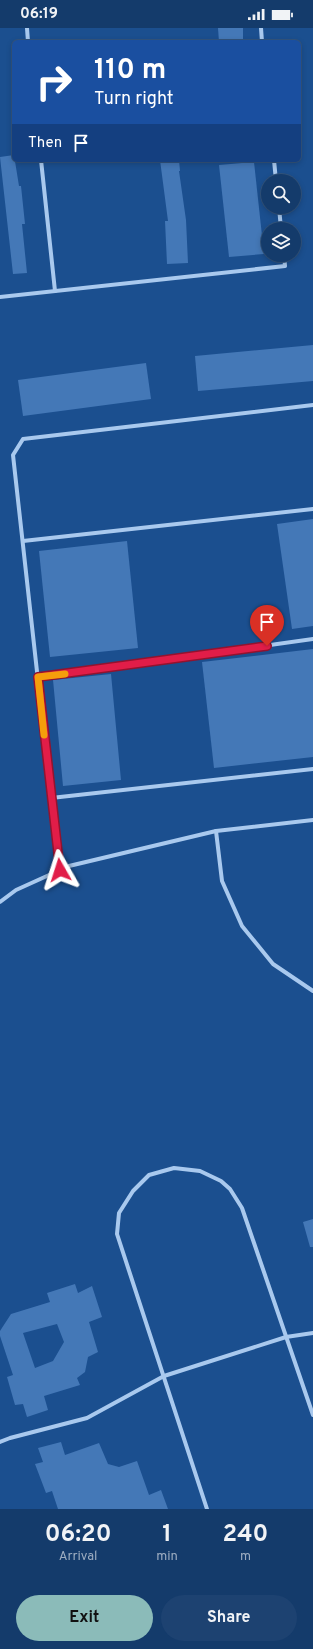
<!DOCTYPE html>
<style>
body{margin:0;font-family:Overpass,sans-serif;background:#1d4271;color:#f1f3f6;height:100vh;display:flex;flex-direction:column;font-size:15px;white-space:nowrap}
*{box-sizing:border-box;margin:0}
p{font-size:13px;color:#9dadc1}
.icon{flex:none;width:22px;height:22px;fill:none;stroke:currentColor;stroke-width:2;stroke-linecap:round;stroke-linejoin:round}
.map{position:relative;height:1481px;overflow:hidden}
.side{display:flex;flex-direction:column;background:#143b6b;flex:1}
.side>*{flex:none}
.guide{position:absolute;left:12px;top:12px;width:289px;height:122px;border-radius:6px;box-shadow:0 2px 6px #0003,0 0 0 1px #33557e;background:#1a4fa0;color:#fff;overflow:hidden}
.controls{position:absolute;left:261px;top:146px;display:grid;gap:8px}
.controls a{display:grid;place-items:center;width:40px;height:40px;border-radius:50%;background:#143b6b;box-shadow:0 2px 6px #0003,0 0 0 1px #33557e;font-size:20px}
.pin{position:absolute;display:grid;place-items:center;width:34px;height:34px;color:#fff;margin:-41px -17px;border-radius:50% 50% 50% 0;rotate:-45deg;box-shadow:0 0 4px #0007}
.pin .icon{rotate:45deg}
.me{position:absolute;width:44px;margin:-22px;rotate:354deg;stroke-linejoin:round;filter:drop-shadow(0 0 3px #0008)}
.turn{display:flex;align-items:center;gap:14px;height:84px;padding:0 16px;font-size:18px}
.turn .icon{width:52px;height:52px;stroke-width:2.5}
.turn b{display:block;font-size:28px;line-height:34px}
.then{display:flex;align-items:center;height:38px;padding:0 16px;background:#0003;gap:8px;font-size:15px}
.eta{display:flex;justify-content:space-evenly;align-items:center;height:68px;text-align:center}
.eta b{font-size:24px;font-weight:700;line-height:28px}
.button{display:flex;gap:8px;margin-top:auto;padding:8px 16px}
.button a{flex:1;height:46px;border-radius:24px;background:#8bbbb9;color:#111;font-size:16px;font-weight:700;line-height:46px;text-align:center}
.button a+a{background:#1d4271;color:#f1f3f6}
.status{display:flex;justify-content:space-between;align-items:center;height:28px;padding:0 20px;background:#143b6b;direction:ltr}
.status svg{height:11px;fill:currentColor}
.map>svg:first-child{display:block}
.building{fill:#4478b7;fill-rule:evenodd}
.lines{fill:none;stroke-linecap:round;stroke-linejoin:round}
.minor{stroke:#a9c9ee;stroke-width:4}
.route-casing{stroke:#92132f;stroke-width:10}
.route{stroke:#e11d48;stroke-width:7}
.slow{stroke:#f59e0b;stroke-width:7}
</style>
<div class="status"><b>06:19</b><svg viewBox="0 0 49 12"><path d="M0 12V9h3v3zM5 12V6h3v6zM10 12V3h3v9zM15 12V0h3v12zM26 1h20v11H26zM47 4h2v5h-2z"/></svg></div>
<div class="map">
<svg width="313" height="1481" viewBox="0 0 313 1481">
<rect width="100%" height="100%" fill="#1b4f8f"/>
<g class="building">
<path d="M 218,0 L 243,0 L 243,14 L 219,14 Z"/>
<path d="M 14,127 L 19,158 L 21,158 L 25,196 L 22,196 L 27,245 L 13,246 L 0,129 Z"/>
<path d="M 160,132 L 179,132 L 180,143 L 179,143 L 186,192 L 188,235 L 167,236 L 165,193 L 168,193 Z"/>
<path d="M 254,134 L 264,226 L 229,229 L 219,137 Z"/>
<path d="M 313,317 L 313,353 L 198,363 L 195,328 Z"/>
<path d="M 146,335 L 151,371 L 23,388 L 18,352 Z"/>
<path d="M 313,491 L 313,598 L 292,601 L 277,496 Z"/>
<path d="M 127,513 L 138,620 L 50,629 L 39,523 Z"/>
<path d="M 313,621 L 313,729 L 214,740 L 202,634 Z"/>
<path d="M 111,646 L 121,752 L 63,758 L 53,652 Z"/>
<path d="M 313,1191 L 313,1219 L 310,1219 L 303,1194 Z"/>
<path d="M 75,1256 L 78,1265 L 92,1258 L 102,1289 L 89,1294 L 98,1324 L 88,1329 L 85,1344 L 77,1350 L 80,1357 L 44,1368 L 48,1382 L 27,1389 L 23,1376 L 15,1377 L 7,1349 L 13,1347 L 0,1308 L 0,1303 L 11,1286 L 50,1274 L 47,1265 ZM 57,1296 L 64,1314 L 53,1333 L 35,1340 L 23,1305 Z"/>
<path d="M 61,1414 L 65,1427 L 99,1415 L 108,1436 L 119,1439 L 137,1433 L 149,1467 L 161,1462 L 168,1481 L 58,1481 L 52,1463 L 46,1465 L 35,1436 L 43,1434 L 38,1420 Z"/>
</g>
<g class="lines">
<g class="minor">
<path d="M 27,0 L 28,14"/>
<path d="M 261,0 L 262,14"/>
<path d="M 41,132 L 55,263"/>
<path d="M 274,132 L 276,153"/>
<path d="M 279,179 L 281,201"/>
<path d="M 0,269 L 285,238 L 284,227"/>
<path d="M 23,513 L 313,481"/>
<path d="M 38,649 L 313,611"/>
<path d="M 51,770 L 313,741"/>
<path d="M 216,803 L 222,853 L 242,898 L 273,936 L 313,963"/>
<path d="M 59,842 L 13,427 L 23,411 L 313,377"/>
<path d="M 0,874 L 16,862 L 69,838 L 216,803 L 313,792"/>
<path d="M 0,1414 L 10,1410 L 87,1390 L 164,1348 L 286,1309 L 313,1305"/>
<path d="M 207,1481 L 117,1206 L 119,1185 L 133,1163 L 149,1147 L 174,1140 L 200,1143 L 221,1153 L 230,1161 L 242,1180 L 313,1387"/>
</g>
</g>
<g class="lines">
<g class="route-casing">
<path id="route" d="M 60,842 L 38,649 L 267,618"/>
</g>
<use href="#route" class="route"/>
<path class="slow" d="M 44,707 L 38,649 L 65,646"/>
</g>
</svg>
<div class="controls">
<a><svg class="icon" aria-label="search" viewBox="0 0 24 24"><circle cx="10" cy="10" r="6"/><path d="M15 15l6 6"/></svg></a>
<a><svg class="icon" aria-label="layers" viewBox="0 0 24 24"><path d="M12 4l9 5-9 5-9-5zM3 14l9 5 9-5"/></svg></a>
</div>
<div class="pin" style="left:267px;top:618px;background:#d93025"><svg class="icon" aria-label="arrive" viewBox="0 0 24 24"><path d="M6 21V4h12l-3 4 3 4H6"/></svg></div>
<svg class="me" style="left:60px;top:842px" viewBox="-20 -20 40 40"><path d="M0-17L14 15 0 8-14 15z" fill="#e11d48" stroke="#fff" stroke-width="4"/></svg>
<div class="guide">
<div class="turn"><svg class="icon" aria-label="right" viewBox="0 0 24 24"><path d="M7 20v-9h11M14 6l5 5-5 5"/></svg><div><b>110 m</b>Turn right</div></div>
<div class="then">Then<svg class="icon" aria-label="arrive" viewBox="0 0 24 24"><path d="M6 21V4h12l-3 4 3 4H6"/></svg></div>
</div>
</div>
<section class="side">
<div class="eta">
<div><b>06:20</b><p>Arrival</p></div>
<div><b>1</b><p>min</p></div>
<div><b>240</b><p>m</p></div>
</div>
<div class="button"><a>Exit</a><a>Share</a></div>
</section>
